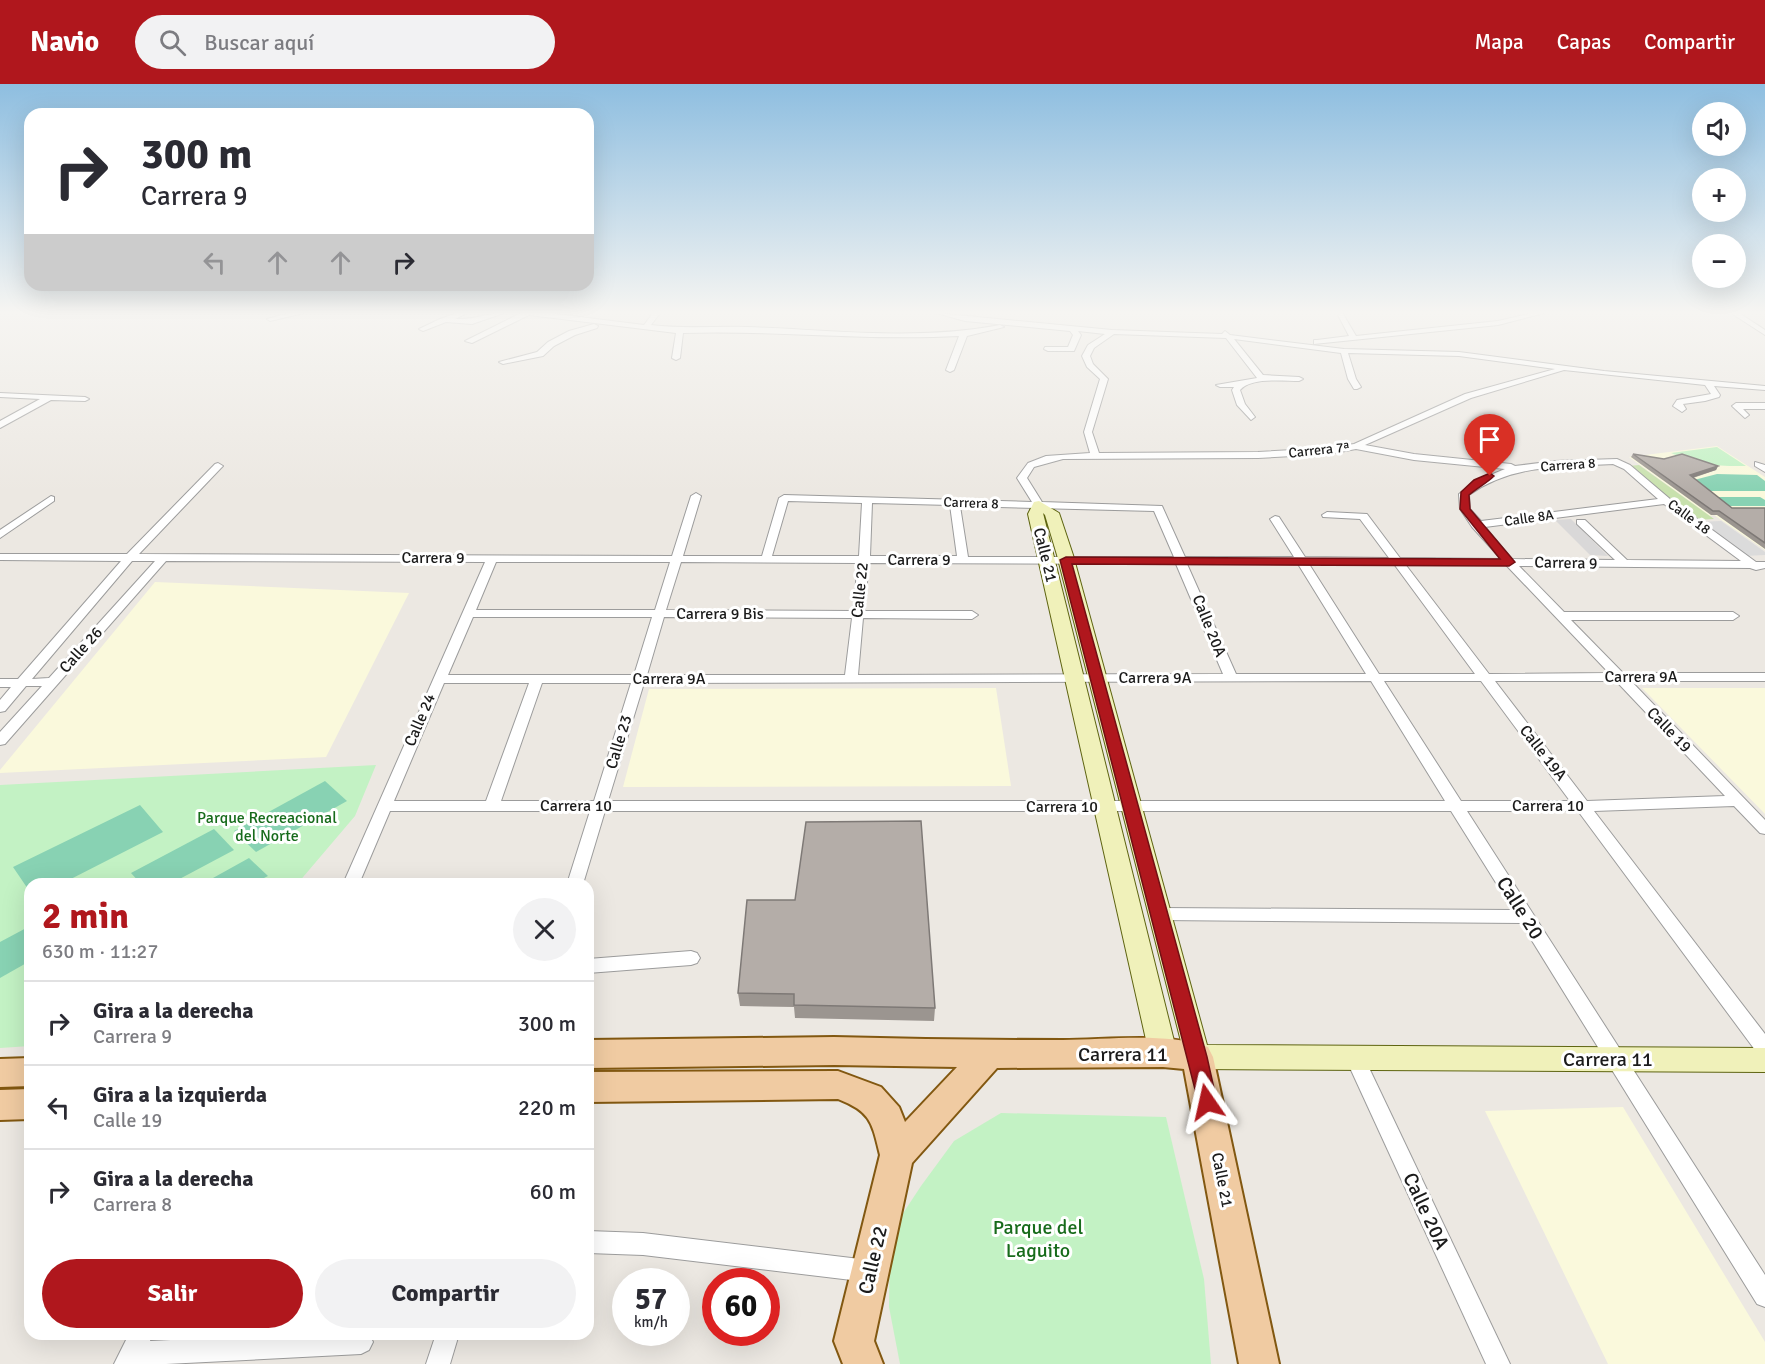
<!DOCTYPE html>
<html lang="es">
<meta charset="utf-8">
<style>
body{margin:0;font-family:Signika,sans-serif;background:#f2f2f3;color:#2b2b33;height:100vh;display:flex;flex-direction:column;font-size:22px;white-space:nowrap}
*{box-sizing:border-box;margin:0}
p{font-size:20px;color:#7c7c81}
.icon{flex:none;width:33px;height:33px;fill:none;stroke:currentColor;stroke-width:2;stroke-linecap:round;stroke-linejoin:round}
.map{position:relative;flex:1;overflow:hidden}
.drawer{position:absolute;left:24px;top:794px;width:570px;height:462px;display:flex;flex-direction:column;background:#fff;border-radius:18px;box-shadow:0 6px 24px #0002}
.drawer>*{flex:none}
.banner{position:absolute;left:24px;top:24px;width:570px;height:183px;border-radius:18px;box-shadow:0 6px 24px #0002;background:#fff;color:#2b2b33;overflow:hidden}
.fabs{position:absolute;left:1692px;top:18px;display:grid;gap:12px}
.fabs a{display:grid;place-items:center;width:54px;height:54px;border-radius:50%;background:#fff;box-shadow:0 6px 24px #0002;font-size:30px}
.speed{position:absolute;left:612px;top:1184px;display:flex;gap:12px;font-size:30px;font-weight:700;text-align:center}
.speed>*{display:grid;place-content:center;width:78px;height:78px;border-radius:50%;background:#fff;box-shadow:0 6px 24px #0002;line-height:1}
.speed small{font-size:15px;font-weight:400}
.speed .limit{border:9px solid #d22;background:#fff;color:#111}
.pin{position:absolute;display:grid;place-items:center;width:51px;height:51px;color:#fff;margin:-62px -26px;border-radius:50% 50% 50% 0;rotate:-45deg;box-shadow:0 0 6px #0007}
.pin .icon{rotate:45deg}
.me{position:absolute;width:66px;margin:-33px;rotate:349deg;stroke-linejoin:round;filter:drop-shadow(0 0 4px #0008)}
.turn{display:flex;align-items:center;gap:21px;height:126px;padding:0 18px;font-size:27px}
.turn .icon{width:78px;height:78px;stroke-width:2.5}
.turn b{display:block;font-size:42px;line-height:51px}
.lanes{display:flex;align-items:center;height:57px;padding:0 18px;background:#0003;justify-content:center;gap:30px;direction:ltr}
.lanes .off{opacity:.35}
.round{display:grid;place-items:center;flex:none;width:63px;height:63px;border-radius:32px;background:#f2f2f3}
.overview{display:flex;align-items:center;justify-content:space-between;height:102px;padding:0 18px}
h1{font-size:36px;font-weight:800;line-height:45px;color:#b0171d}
.cta{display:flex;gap:12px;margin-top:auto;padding:12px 18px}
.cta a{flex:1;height:69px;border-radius:36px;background:#b0171d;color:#fff;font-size:24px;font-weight:800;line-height:69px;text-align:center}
.cta a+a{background:#f2f2f3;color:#2b2b33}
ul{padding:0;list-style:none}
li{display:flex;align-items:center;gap:18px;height:84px;padding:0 18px;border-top:2px solid #e1e1e2}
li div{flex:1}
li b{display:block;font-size:22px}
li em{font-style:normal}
header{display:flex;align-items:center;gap:36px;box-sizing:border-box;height:84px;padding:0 30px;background:#b0171d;color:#fff}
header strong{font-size:28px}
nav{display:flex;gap:33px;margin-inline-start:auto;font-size:21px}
.search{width:420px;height:54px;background:#f2f2f3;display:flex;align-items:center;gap:15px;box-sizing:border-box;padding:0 21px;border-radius:33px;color:#7c7c81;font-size:22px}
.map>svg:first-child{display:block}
.residential{fill:#d9d8d8}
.education{fill:#faf9dc}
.grass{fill:#c8e1ad}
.park{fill:#c3f2c4}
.pitch{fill:#88d2b3}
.parking{fill:#dbdbdb}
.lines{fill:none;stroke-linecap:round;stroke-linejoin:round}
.street-casing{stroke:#9c9c9c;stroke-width:2}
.secondary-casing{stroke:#5e6411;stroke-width:2}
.primary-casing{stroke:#825811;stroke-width:4}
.street{fill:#fff;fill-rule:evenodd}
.secondary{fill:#f0f1ba;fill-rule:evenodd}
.primary{fill:#f0cba2;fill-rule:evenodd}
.wall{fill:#9b9590}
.shaded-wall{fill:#7e7976}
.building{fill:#b4ada8;stroke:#7e7976;stroke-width:1.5}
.route{fill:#b0171d;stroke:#720f13;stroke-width:1.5}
.labels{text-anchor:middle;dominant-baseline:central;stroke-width:6;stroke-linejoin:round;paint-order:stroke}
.far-street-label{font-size:14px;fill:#1b1b1b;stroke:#fff}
.street-label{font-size:16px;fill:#1b1b1b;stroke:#fff}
.park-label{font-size:16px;fill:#176b1b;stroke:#fff}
.near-street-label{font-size:20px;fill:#1b1b1b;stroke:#fff}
.near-park-label{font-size:20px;fill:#176b1b;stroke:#fff}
</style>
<header>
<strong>Navio</strong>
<div class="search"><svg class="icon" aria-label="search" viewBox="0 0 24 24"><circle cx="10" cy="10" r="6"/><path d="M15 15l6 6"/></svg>Buscar aquí</div>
<nav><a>Mapa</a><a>Capas</a><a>Compartir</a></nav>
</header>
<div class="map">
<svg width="1765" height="1280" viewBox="0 0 1765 1280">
<rect width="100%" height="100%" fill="#ece8e2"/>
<path class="residential" d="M 1571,435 L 1608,472 L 1590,471 L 1555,436 Z"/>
<g class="education">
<path d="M 1717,362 L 1765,393 L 1765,466 L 1714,431 L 1710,432 L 1629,373 Z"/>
<path d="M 155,498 L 409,509 L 326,673 L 0,689 L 0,686 Z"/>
<path d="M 996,604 L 1011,702 L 623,703 L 649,605 Z"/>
<path d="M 1642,604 L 1765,604 L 1765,730 Z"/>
<path d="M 1623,1023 L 1765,1258 L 1765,1280 L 1608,1280 L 1485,1027 Z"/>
</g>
<path class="grass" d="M 1639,381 L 1714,435 L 1696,436 L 1628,382 Z"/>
<g class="park">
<path d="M 1717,363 L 1746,382 C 1714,382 1701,382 1671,369 Z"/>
<path d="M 376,681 L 355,732 L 298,799 L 30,800 L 30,962 L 0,964 L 0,701 Z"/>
<path d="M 1001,1029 L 1166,1033 L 1204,1195 L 1211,1280 L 900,1280 L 889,1223 L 890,1149 L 921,1102 L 954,1057 Z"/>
</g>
<g class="pitch">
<path d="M 1717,390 L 1757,391 L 1765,397 L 1765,407 L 1709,407 L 1694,396 Z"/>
<path d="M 1713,413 L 1760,413 L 1765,416 L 1765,422 L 1726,422 Z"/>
<path d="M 325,697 L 347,717 L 256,768 L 234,747 Z"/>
<path d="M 140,721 L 163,748 L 63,799 L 30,800 L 30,808 L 13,783 Z"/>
<path d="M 214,745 L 234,766 L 172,799 L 140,799 L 131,789 Z"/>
<path d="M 249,774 L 268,792 L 254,799 L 204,799 Z"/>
<path d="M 30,842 L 30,877 L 0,894 L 0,858 Z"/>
</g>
<path class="parking" d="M 1721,437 L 1765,468 L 1765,471 L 1744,472 L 1697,438 Z"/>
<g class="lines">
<g class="street-casing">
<g id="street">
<path d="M 290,229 L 304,229 L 270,237 L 267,235 Z"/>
<path d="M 457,229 L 467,229 L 455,235 C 474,236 487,229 504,229 L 472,240 L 446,238 L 423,247 L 419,245 L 440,235 Z"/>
<path d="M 521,229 L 548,229 L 644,241 L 653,229 L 660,229 L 651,241 C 683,245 715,242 747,243 C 832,246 916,257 1000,241 L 1004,243 L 967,252 L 954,286 L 950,288 L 946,286 L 959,252 C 867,257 776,246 683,249 L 680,274 L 676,276 L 672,274 L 676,249 L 529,231 L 472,259 L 465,257 Z"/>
<path d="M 936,229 L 1112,246 L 1222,250 L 1225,247 L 1230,251 L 1344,265 L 1459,268 L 1604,287 L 1765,302 L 1765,306 L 1714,302 L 1720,311 L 1719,313 L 1705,317 L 1683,320 L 1686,325 L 1682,328 L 1673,322 L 1677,316 L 1711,310 L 1705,301 L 1564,286 L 1471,314 L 1365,361 L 1414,370 L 1511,380 L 1515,382 L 1555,377 L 1617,375 L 1630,381 L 1670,415 L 1756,478 L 1765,478 L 1765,484 L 1756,486 L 1750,484 L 1519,482 L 1564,528 L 1733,528 L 1739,532 L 1733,536 L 1571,536 L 1623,589 L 1765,589 L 1765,597 L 1631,597 L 1765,736 L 1765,750 L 1760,749 L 1734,722 L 1594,727 L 1765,950 L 1765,972 L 1758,970 L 1578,727 L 1467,727 L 1765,1191 L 1765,1223 L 1757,1220 L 1521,839 L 1160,836 L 1154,835 L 1152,830 L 1154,825 L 1160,824 L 1513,826 L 1451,727 L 605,727 L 583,800 L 567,800 L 590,727 L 390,727 L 359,800 L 343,800 L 485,478 L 166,477 L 5,660 L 0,661 L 0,648 L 42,602 L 26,602 L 5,627 L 0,628 L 0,616 L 11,603 L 0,603 L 0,595 L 18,595 L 121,477 L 0,476 L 0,470 L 127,470 L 215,380 L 218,379 L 223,382 L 221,384 L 139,470 L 672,472 L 691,412 L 696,409 L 701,412 L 683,472 L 762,472 L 779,414 L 784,411 L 1032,418 L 1017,394 L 1028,379 L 1046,372 L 1090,369 L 1084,348 L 1100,295 L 1087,283 L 1082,272 L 1088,261 L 1105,250 L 1078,247 L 1081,251 L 1074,267 L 1048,267 L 1044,265 L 1045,263 L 1068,263 L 1073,251 L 1070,247 L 965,237 ZM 1114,250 L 1226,254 L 1257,294 L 1216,301 L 1220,303 L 1234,303 L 1232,306 L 1237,321 L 1251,336 L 1255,333 L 1245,320 L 1240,306 C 1251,293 1283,297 1299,297 L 1303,295 L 1299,293 L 1263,291 L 1234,255 L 1341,269 L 1348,295 L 1354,305 L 1357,305 L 1361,303 L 1356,295 L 1348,269 L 1459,272 L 1555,285 L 1465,310 L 1354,360 L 1329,364 L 1258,368 L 1099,369 L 1092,348 L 1108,295 L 1093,280 L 1090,272 L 1094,264 ZM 1356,365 L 1414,376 L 1505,385 L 1476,397 L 1459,410 L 1460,425 L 1472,443 L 1501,475 L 1400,474 L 1367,430 L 1327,428 L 1322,431 L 1323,433 L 1360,435 L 1389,474 L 1305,473 L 1279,433 L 1275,432 L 1270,435 L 1294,473 L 1185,473 L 1162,422 L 1042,418 L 1027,394 L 1034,383 L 1063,375 L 1258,374 L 1329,370 ZM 1613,380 L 1624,385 L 1658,415 L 1481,437 L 1470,425 L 1469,411 C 1512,380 1562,383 1613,380 ZM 788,417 L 862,419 L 859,472 L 772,472 ZM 872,419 L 950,421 L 957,472 L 870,472 ZM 1664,420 L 1741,477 L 1627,476 L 1585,436 L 1577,436 L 1577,440 L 1615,476 L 1512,475 L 1485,443 ZM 960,422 L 1154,427 L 1174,473 L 968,473 ZM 132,477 L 155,477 L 49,594 L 32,595 ZM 496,478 L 670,478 L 655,526 L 476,526 ZM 681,478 L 858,479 L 853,527 L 666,526 ZM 869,479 L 1176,480 L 1223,590 L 858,591 L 863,534 L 972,535 L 978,531 L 972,527 L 864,527 ZM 1187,480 L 1298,480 L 1366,590 L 1236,590 ZM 1309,480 L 1394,480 L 1475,590 L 1379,590 ZM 1405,480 L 1506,481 L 1609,589 L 1489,590 ZM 473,533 L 652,533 L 634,591 L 448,591 ZM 664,533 L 852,534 L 845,591 L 647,591 ZM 1371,597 L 1445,717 L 608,717 L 644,599 ZM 1384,597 L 1481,597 L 1570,717 L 1461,717 ZM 1495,597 L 1616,597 L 1725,712 L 1587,717 ZM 444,599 L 529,599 L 486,717 L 394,717 ZM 542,599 L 631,599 L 594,717 L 501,717 Z"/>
<path d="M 1340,229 L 1343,230 L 1356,252 L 1498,237 L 1532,229 L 1544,229 L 1498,241 L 1314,260 L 1314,256 L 1317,256 L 1349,252 L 1338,231 Z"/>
<path d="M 1731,229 L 1739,229 L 1765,246 L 1765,251 Z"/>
<path d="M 594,240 L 598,242 L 597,244 L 575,251 L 554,262 L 543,272 L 503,280 L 499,278 L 537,268 L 548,258 L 569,247 Z"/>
<path d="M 0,309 L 85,313 L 89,315 L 85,317 L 51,316 L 0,344 L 0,337 L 40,315 L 0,313 Z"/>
<path d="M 1736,319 L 1765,319 L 1765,325 L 1743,325 L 1749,331 L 1745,334 L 1732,322 Z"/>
<path d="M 1755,378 L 1765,381 L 1765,388 L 1755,382 Z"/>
<path d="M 51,412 L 54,413 L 54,417 L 0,454 L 0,446 Z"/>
<path d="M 691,867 L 697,869 L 700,874 L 697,879 L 691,881 L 588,889 L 588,875 Z"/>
<path d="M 1354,965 L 1361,967 L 1510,1280 L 1486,1280 L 1345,973 L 1347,967 Z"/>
<path d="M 588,1147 L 643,1149 L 868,1176 L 876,1179 L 879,1187 L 876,1195 L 868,1198 L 643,1171 L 588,1169 Z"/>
<path d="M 129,1250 L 152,1250 L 150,1257 L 299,1250 L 369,1250 L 373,1258 L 369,1266 L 361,1270 L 166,1280 L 114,1280 Z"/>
<path d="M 436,1250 L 459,1250 L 450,1280 L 426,1280 Z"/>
</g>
</g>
<g class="secondary-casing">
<path id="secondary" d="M 1039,417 L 1059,429 L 1073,471 L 1207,961 L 1765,964 L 1765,988 L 1197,985 L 1187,981 L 1057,471 L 1045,431 L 1043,429 L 1177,969 L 1173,977 L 1163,981 L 1153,977 L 1149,969 L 1028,430 L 1034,418 Z"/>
</g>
<g class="primary-casing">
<g id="primary">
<path d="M 834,953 C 910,955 986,956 1063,956 C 1107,956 1166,948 1208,963 L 1213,973 L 1279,1280 L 1239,1280 L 1184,985 L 1163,983 L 997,984 L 912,1079 L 874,1257 L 883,1280 L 843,1280 L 834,1257 L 880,1071 C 872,1038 871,1028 838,1015 L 588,1018 L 588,988 L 838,987 L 881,1003 L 899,1023 L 905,1038 L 957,983 L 834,981 L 588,984 L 588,956 Z"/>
<path d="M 30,974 L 30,1002 L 0,1003 L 0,975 Z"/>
<path d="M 30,1005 L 30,1035 L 0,1036 L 0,1006 Z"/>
</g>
</g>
<use href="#street" class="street"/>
<use href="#secondary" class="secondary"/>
<use href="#primary" class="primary"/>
</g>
<g class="wall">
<path d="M 1633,370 L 1664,375 L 1718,382 L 1716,386 L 1693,394 L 1732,424 L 1765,424 L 1765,465 L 1717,431 L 1711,431 L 1631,373 Z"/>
<path d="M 795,816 L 935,924 L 934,937 L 795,934 L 794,923 L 740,922 L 738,909 Z"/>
</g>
<path class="shaded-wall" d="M 1718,382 L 1716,386 L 1688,395 L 1690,391 Z"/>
<g class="building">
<path d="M 1633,370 L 1664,375 L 1682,370 L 1718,382 L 1690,391 L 1732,424 L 1765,424 L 1765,459 L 1719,427 L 1713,427 Z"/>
<path d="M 921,737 L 935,924 L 794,921 L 794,910 L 738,909 L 747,816 L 795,816 L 806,738 Z"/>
</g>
<linearGradient id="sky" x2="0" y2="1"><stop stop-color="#8ebee0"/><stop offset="0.56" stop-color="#f6f5f2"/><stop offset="1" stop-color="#f6f5f2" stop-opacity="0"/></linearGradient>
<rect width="1765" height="408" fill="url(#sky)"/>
<path class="route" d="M 1490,389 L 1494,392 C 1487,399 1477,404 1469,411 L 1470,425 L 1515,478 L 1509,482 L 1072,480 L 1207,973 L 1217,1018 L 1214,1025 L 1207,1027 L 1200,1025 L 1060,476 L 1066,473 L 1500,475 L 1460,425 L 1461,408 L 1474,396 Z"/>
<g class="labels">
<g class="far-street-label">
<text transform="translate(1319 366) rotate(-6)">Carrera 7ª</text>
<text transform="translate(1568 381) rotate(-4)">Carrera 8</text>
<text transform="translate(971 419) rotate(2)">Carrera 8</text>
<text transform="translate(1689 433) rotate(36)">Calle 18</text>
<text transform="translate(1529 434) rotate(-8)">Calle 8A</text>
</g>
<g class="street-label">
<text transform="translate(1045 471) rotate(76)">Calle 21</text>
<text x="433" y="474">Carrera 9</text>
<text x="919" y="476">Carrera 9</text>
<text transform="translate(1566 479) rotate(1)">Carrera 9</text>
<text transform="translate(860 506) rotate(-84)">Calle 22</text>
<text x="720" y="530">Carrera 9 Bis</text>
<text transform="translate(1209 542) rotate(68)">Calle 20A</text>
<text transform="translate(81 566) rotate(-48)">Calle 26</text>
<text x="1641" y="593">Carrera 9A</text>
<text x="1155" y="594">Carrera 9A</text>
<text x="669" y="595">Carrera 9A</text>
<text transform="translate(420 636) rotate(-67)">Calle 24</text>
<text transform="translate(1669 646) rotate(46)">Calle 19</text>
<text transform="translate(619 658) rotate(-73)">Calle 23</text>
<text transform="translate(1543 669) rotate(52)">Calle 19A</text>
<text x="576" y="722">Carrera 10</text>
<text x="1548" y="722">Carrera 10</text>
<text x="1062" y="723">Carrera 10</text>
<text transform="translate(1222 1096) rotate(79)">Calle 21</text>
</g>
<g class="park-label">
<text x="267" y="734">Parque Recreacional<tspan x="267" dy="18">del Norte</tspan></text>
</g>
<g class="near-street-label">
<text transform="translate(1520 824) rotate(58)">Calle 20</text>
<text x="1123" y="970">Carrera 11</text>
<text x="1608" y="975">Carrera 11</text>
<text transform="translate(1426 1127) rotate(65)">Calle 20A</text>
<text transform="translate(873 1176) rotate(-77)">Calle 22</text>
</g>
<g class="near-park-label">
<text x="1038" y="1143">Parque del<tspan x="1038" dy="23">Laguito</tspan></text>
</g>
</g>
</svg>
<div class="fabs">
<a><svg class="icon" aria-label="sound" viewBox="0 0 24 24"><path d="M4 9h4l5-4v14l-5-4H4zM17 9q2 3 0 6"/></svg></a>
<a>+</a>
<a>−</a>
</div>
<div class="speed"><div>57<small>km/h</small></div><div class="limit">60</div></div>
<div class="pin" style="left:1490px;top:392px;background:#d93025"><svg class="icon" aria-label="arrive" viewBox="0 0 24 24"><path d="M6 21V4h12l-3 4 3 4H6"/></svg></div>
<svg class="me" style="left:1207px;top:1018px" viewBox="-20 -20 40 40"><path d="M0-17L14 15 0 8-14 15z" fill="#b0171d" stroke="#fff" stroke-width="4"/></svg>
<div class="banner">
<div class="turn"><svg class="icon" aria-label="right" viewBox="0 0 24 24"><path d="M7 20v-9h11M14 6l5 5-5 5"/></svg><div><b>300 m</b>Carrera 9</div></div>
<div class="lanes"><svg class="icon off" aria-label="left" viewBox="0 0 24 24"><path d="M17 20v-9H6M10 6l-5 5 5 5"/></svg><svg class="icon off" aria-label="ahead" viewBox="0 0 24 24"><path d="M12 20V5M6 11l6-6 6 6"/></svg><svg class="icon off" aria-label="ahead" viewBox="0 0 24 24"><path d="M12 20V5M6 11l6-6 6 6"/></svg><svg class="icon" aria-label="right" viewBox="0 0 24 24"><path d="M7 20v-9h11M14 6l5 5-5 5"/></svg></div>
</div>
<section class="drawer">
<div class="overview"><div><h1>2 min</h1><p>630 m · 11:27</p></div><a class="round"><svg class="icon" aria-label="close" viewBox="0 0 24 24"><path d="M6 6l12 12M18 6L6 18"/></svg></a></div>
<ul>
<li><svg class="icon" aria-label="right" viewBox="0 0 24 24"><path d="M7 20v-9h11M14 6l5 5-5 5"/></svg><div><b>Gira a la derecha</b><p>Carrera 9</p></div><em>300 m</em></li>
<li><svg class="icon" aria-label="left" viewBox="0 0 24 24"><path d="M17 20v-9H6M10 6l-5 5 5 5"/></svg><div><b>Gira a la izquierda</b><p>Calle 19</p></div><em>220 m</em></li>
<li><svg class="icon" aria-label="right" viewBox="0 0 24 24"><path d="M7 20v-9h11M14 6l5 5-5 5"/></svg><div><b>Gira a la derecha</b><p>Carrera 8</p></div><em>60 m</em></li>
</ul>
<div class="cta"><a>Salir</a><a>Compartir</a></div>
</section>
</div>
